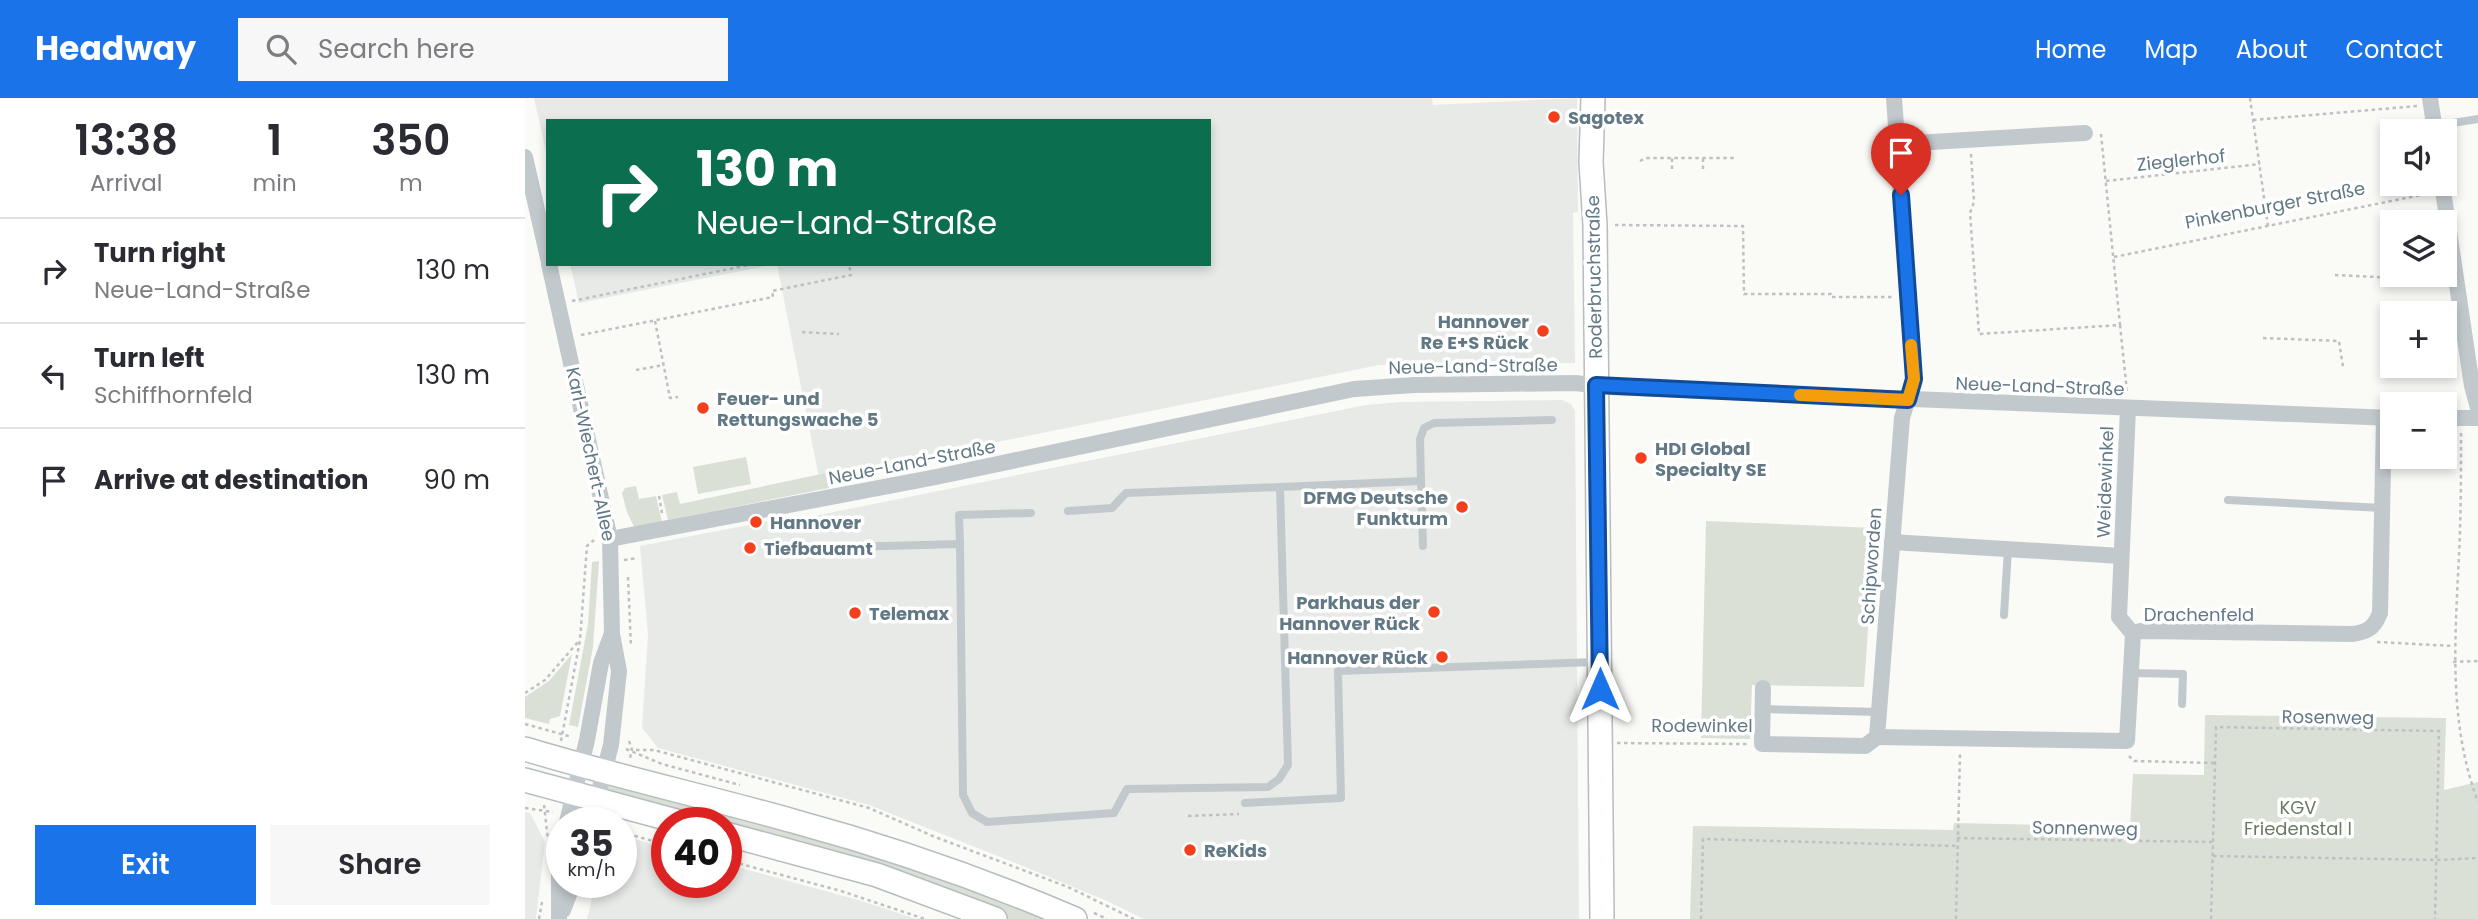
<!DOCTYPE html>
<meta charset="utf-8">
<style>
body{margin:0;font-family:Poppins,sans-serif;background:#f7f7f7;color:#2b2b33;height:100vh;display:flex;flex-direction:column;font-size:26px;white-space:nowrap}
*{box-sizing:border-box;margin:0}
p{font-size:23px;color:#7c7c81}
.icon{flex:none;width:38px;height:38px;fill:none;stroke:currentColor;stroke-width:2;stroke-linecap:round;stroke-linejoin:round}
.map{position:relative;flex:1;overflow:hidden}
.side{display:flex;flex-direction:column;background:#fff;width:525px}
.side>*{flex:none}
.guide{position:absolute;left:21px;top:21px;width:665px;height:147px;border-radius:0px;box-shadow:0 4px 10px #0003;background:#0b6e4f;color:#fff;overflow:hidden}
.buttons{position:absolute;left:1855px;top:21px;display:grid;gap:14px}
.buttons a{display:grid;place-items:center;width:77px;height:77px;border-radius:0px;background:#fff;box-shadow:0 4px 10px #0003;font-size:35px}
.speed{position:absolute;left:21px;top:709px;display:flex;gap:14px;font-size:35px;font-weight:700;text-align:center}
.speed>*{display:grid;place-content:center;width:91px;height:91px;border-radius:50%;background:#fff;box-shadow:0 4px 10px #0003;line-height:1}
.speed small{font-size:18px;font-weight:400}
.speed .limit{border:10px solid #d22;background:#fff;color:#111}
.pin{position:absolute;display:grid;place-items:center;width:60px;height:60px;color:#fff;margin:-72px -30px;border-radius:50% 50% 50% 0;rotate:-45deg;box-shadow:0 0 7px #0007}
.pin .icon{rotate:45deg}
.me{position:absolute;width:77px;margin:-38px;rotate:0deg;stroke-linejoin:round;filter:drop-shadow(0 0 5px #0008)}
.turn{display:flex;align-items:center;gap:24px;height:147px;padding:0 35px;font-size:32px}
.turn .icon{width:91px;height:91px;stroke-width:2.5}
.turn b{display:block;font-size:49px;line-height:60px}
.eta{display:flex;justify-content:space-evenly;align-items:center;height:119px;text-align:center}
.eta b{font-size:42px;font-weight:600;line-height:49px}
.action{display:flex;gap:14px;margin-top:auto;padding:14px 35px}
.action a{flex:1;height:80px;border-radius:0px;background:#1a73e8;color:#fff;font-size:28px;font-weight:600;line-height:80px;text-align:center}
.action a+a{background:#f7f7f7;color:#2b2b33}
ul{padding:0;list-style:none}
li{display:flex;align-items:center;gap:21px;height:105px;padding:0 35px;border-top:2px solid #e1e1e2}
li div{flex:1}
li b{display:block;font-size:26px}
li em{font-style:normal}
header{display:flex;align-items:center;gap:42px;box-sizing:border-box;height:98px;padding:0 35px;background:#1a73e8;color:#fff}
header strong{font-size:33px}
nav{display:flex;gap:38px;margin-inline-start:auto;font-size:24px}
.search{width:490px;height:63px;background:#f7f7f7;display:flex;align-items:center;gap:18px;box-sizing:border-box;padding:0 24px;border-radius:0px;color:#7c7c81;font-size:26px}
main{display:flex;flex:1;min-height:0}
.map>svg:first-child{display:block}
.built{fill:#e8eae8}
.green{fill:#dae0d6}
.lines{fill:none;stroke-linecap:round;stroke-linejoin:round}
.secondary-casing{stroke:#b5bdc1;stroke-width:26}
.path{stroke:#bdc1c4;stroke-width:2.5;stroke-dasharray:3.5 3.5;stroke-linecap:butt}
.lane{stroke:#c2c9cc;stroke-width:8}
.street{stroke:#c2c9cc;stroke-width:16}
.secondary{stroke:#fff;stroke-width:23}
.route-casing{stroke:#114b97;stroke-width:18}
.route{stroke:#1a73e8;stroke-width:12}
.slow{stroke:#f59e0b;stroke-width:12}
.poi-dot{fill:#f53e1c;stroke:#fff;stroke-width:2.5}
.labels{text-anchor:middle;dominant-baseline:central;stroke-width:7;stroke-linejoin:round;paint-order:stroke}
.poi-label{font-size:18px;font-weight:bold;fill:#627985;stroke:#fff;text-anchor:start}
.street-label{font-size:18px;fill:#627985;stroke:#fff}
.park-label{font-size:18px;fill:#687c61;stroke:#fff}
</style>
<header>
<strong>Headway</strong>
<div class="search"><svg class="icon" aria-label="search" viewBox="0 0 24 24"><circle cx="10" cy="10" r="6"/><path d="M15 15l6 6"/></svg>Search here</div>
<nav><a>Home</a><a>Map</a><a>About</a><a>Contact</a></nav>
</header>
<main>
<section class="side">
<div class="eta">
<div><b>13:38</b><p>Arrival</p></div>
<div><b>1</b><p>min</p></div>
<div><b>350</b><p>m</p></div>
</div>
<ul>
<li><svg class="icon" aria-label="right" viewBox="0 0 24 24"><path d="M7 20v-9h11M14 6l5 5-5 5"/></svg><div><b>Turn right</b><p>Neue-Land-Straße</p></div><em>130 m</em></li>
<li><svg class="icon" aria-label="left" viewBox="0 0 24 24"><path d="M17 20v-9H6M10 6l-5 5 5 5"/></svg><div><b>Turn left</b><p>Schiffhornfeld</p></div><em>130 m</em></li>
<li><svg class="icon" aria-label="arrive" viewBox="0 0 24 24"><path d="M6 21V4h12l-3 4 3 4H6"/></svg><div><b>Arrive at destination</b></div><em>90 m</em></li>
</ul>
<div class="action"><a>Exit</a><a>Share</a></div>
</section>
<div class="map">
<svg width="1953" height="821" viewBox="0 0 1953 821">
<rect width="100%" height="100%" fill="#fafaf7"/>
<g class="built">
<path d="M 9,0 L 907,0 L 908,7 L 1052,0 L 1053,114 L 1048,115 L 1050,265 L 854,267 L 294,380 L 252,166 L 54,205 L 45,166 L 684,166 L 684,23 L 23,23 L 23,63 Z"/>
<path d="M 1037,302 L 1046,306 L 1050,313 L 1054,821 L 619,821 L 582,803 L 493,766 L 344,707 L 133,650 L 117,630 L 123,537 L 115,448 L 244,423 L 249,426 L 841,307 L 875,304 Z"/>
<path d="M 0,714 L 5,715 L 20,744 L 11,821 L 0,821 Z"/>
<path d="M 102,739 L 142,750 L 142,784 L 201,784 L 201,766 L 337,803 L 391,821 L 62,821 L 71,784 L 96,784 L 96,742 Z"/>
</g>
<g class="green">
<path d="M 221,359 L 226,386 L 173,396 L 168,369 Z"/>
<path d="M 301,375 L 304,390 L 143,422 L 137,397 L 152,394 L 155,406 Z"/>
<path d="M 111,388 L 114,401 L 131,398 L 137,424 L 109,429 L 102,414 L 97,395 L 100,390 Z"/>
<path d="M 1181,423 L 1350,430 L 1339,589 L 1227,587 L 1225,641 L 1176,640 Z"/>
<path d="M 74,463 L 68,549 L 53,629 L 44,627 L 63,526 L 67,464 Z"/>
<path d="M 47,556 L 35,618 L 25,621 L 24,626 L 0,620 L 0,599 L 24,583 Z"/>
<path d="M 1680,617 L 1921,620 L 1919,692 L 1953,684 L 1953,821 L 1165,821 L 1168,728 L 1428,732 L 1429,725 L 1605,729 L 1608,676 L 1679,677 Z"/>
<path d="M 80,674 L 550,821 L 470,821 L 201,736 L 201,724 L 155,724 L 72,703 Z"/>
</g>
<g class="lines">
<g class="secondary-casing">
<g id="secondary">
<path d="M 1068,0 L 1066,64 L 1070,127 L 1077,821"/>
<path d="M 0,651 C 89,678 179,698 268,723 C 364,749 459,782 550,821"/>
<path d="M 0,682 L 155,724"/>
<path d="M 201,736 L 352,777 L 470,821"/>
</g>
</g>
<g class="path">
<path d="M 1725,0 L 1743,128"/>
<path d="M 1728,22 L 1892,8"/>
<path d="M 1446,56 L 1449,104 L 1445,115 L 1454,236 L 1595,227 L 1576,36"/>
<path d="M 1115,63 L 1121,60 L 1209,60"/>
<path d="M 1147,71 L 1147,60"/>
<path d="M 1178,71 L 1178,60"/>
<path d="M 1581,83 L 1735,66"/>
<path d="M 1090,127 L 1218,128 L 1219,196 L 1306,196 L 1306,199 L 1367,199"/>
<path d="M 1589,159 L 1901,96"/>
<path d="M 1810,177 L 1914,182"/>
<path d="M 47,203 L 229,166"/>
<path d="M 130,223 L 145,300 L 153,299"/>
<path d="M 1595,227 L 1602,294"/>
<path d="M 277,234 L 314,236"/>
<path d="M 56,237 L 248,199 L 247,193 L 326,177 L 324,166"/>
<path d="M 1738,240 L 1814,243 L 1818,269"/>
<path d="M 111,272 L 139,267"/>
<path d="M 1936,335 C 1936,375 1936,416 1934,457 C 1930,541 1923,624 1953,704"/>
<path d="M 134,398 L 137,415"/>
<path d="M 99,462 L 113,460"/>
<path d="M 103,479 L 106,549"/>
<path d="M 1852,544 L 1928,548"/>
<path d="M 1928,564 L 1953,563"/>
<path d="M 0,595 L 20,582 L 53,544"/>
<path d="M 0,626 L 47,639"/>
<path d="M 36,643 L 55,542 L 62,448 L 69,442"/>
<path d="M 104,643 L 107,652 L 105,660"/>
<path d="M 1092,645 L 1222,646"/>
<path d="M 101,651 L 137,666 L 215,687"/>
<path d="M 111,652 L 129,652 L 344,710 L 410,739 L 543,789 L 609,821"/>
<path d="M 1604,658 L 1609,663 L 1689,665"/>
<path d="M 19,707 L 23,742"/>
<path d="M 0,710 L 28,714"/>
<path d="M 663,718 L 714,716"/>
<path d="M 96,734 L 142,747"/>
<path d="M 1432,740 L 1687,744"/>
<path d="M 1688,758 L 1912,762 L 1953,760"/>
<path d="M 201,762 L 316,793 L 400,821"/>
<path d="M 569,815 L 582,821"/>
<path d="M 14,821 L 17,804"/>
<path d="M 1176,821 L 1178,741 L 1432,748"/>
<path d="M 1431,821 L 1435,656"/>
<path d="M 1686,821 L 1691,629 L 1914,633 L 1910,821"/>
</g>
<g class="lane">
<path d="M 1909,28 L 1953,21"/>
<path d="M 896,383 L 898,448"/>
<path d="M 1703,402 L 1857,410"/>
<path d="M 543,413 L 587,410 L 601,395 L 755,389"/>
<path d="M 435,446 L 434,417 L 506,415"/>
<path d="M 322,449 L 435,446 L 438,697 L 447,715 L 462,724 L 589,715 L 602,691 L 743,689 L 754,681 L 763,667 L 755,389 L 896,383 L 895,341 L 899,330 L 909,325 L 1027,322"/>
<path d="M 1479,517 L 1483,451"/>
<path d="M 1605,575 L 1658,576 L 1657,606"/>
<path d="M 1238,611 L 1354,614"/>
<path d="M 720,705 L 816,700 L 813,573 L 1071,564"/>
</g>
<g class="street">
<path d="M 1905,0 L 1910,33"/>
<path d="M 1372,46 L 1560,35"/>
<path d="M 0,59 L 23,160"/>
<path d="M 1917,86 L 1947,288 L 1953,310"/>
<path d="M 24,166 L 85,441 L 87,536 L 94,573 L 86,647 L 66,724"/>
<path d="M 1603,311 L 1594,519 L 1608,536"/>
<path d="M 1928,320 L 1953,320"/>
<path d="M 85,441 L 411,379 L 829,291 L 889,287 L 1050,285 L 1085,289 L 1867,320"/>
<path d="M 1367,444 L 1596,458"/>
<path d="M 1238,590 L 1237,646 L 1340,648 L 1352,639"/>
<path d="M 1352,639 L 1602,643 L 1608,536 L 1615,533 L 1827,536 C 1843,534 1849,530 1855,515 L 1859,320"/>
<path d="M 1352,639 L 1377,320 L 1389,281 L 1369,0"/>
<path d="M 42,724 L 62,642 L 76,565 L 86,538"/>
<path d="M 38,812 L 49,784"/>
<path d="M 34,821 L 34,761 L 37,748"/>
</g>
<use href="#secondary" class="secondary"/>
</g>
<g class="lines">
<g class="route-casing">
<path id="route" d="M 1075,591 L 1071,287 L 1383,302 L 1389,281 L 1376,97"/>
</g>
<use href="#route" class="route"/>
<path class="slow" d="M 1275,297 L 1383,302 L 1389,281 L 1386,247"/>
</g>
<g class="poi-dot">
<circle cx="1029" cy="19" r="7"/>
<circle cx="1018" cy="233" r="7"/>
<circle cx="178" cy="310" r="7"/>
<circle cx="1116" cy="360" r="7"/>
<circle cx="937" cy="409" r="7"/>
<circle cx="231" cy="424" r="7"/>
<circle cx="225" cy="450" r="7"/>
<circle cx="909" cy="514" r="7"/>
<circle cx="330" cy="515" r="7"/>
<circle cx="917" cy="559" r="7"/>
<circle cx="665" cy="752" r="7"/>
</g>
<g class="labels">
<g class="poi-label">
<text x="1043" y="19">Sagotex</text>
<text x="1004" y="223" text-anchor="end">Hannover<tspan x="1004" dy="21">Re E+S Rück</tspan></text>
<text x="192" y="300">Feuer- und<tspan x="192" dy="21">Rettungswache 5</tspan></text>
<text x="1130" y="350">HDI Global<tspan x="1130" dy="21">Specialty SE</tspan></text>
<text x="923" y="399" text-anchor="end">DFMG Deutsche<tspan x="923" dy="21">Funkturm</tspan></text>
<text x="245" y="424">Hannover</text>
<text x="239" y="450">Tiefbauamt</text>
<text x="895" y="504" text-anchor="end">Parkhaus der<tspan x="895" dy="21">Hannover Rück</tspan></text>
<text x="344" y="515">Telemax</text>
<text x="903" y="559" text-anchor="end">Hannover Rück</text>
<text x="679" y="752">ReKids</text>
</g>
<g class="street-label">
<text transform="translate(1656 62) rotate(-6)">Zieglerhof</text>
<text transform="translate(1750 107) rotate(-11)">Pinkenburger Straße</text>
<text transform="translate(1069 179) rotate(-91)">Roderbruchstraße</text>
<text transform="translate(948 268) rotate(-1)">Neue-Land-Straße</text>
<text transform="translate(1515 288) rotate(2)">Neue-Land-Straße</text>
<text transform="translate(66 356) rotate(78)">Karl-Wiechert-Allee</text>
<text transform="translate(387 364) rotate(-11)">Neue-Land-Straße</text>
<text transform="translate(1580 384) rotate(-88)">Weidewinkel</text>
<text transform="translate(1346 468) rotate(-86)">Schipworden</text>
<text x="1674" y="516">Drachenfeld</text>
<text transform="translate(1803 619) rotate(1)">Rosenweg</text>
<text x="1177" y="627">Rodewinkel</text>
<text transform="translate(1560 730) rotate(1)">Sonnenweg</text>
</g>
<g class="park-label">
<text x="1773" y="709">KGV<tspan x="1773" dy="21">Friedenstal I</tspan></text>
</g>
</g>
</svg>
<div class="buttons">
<a><svg class="icon" aria-label="sound" viewBox="0 0 24 24"><path d="M4 9h4l5-4v14l-5-4H4zM17 9q2 3 0 6"/></svg></a>
<a><svg class="icon" aria-label="layers" viewBox="0 0 24 24"><path d="M12 4l9 5-9 5-9-5zM3 14l9 5 9-5"/></svg></a>
<a>+</a>
<a>−</a>
</div>
<div class="speed"><div>35<small>km/h</small></div><div class="limit">40</div></div>
<div class="pin" style="left:1376px;top:97px;background:#d93025"><svg class="icon" aria-label="arrive" viewBox="0 0 24 24"><path d="M6 21V4h12l-3 4 3 4H6"/></svg></div>
<svg class="me" style="left:1075px;top:591px" viewBox="-20 -20 40 40"><path d="M0-17L14 15 0 8-14 15z" fill="#1a73e8" stroke="#fff" stroke-width="4"/></svg>
<div class="guide">
<div class="turn"><svg class="icon" aria-label="right" viewBox="0 0 24 24"><path d="M7 20v-9h11M14 6l5 5-5 5"/></svg><div><b>130 m</b>Neue-Land-Straße</div></div>
</div>
</div>
</main>
